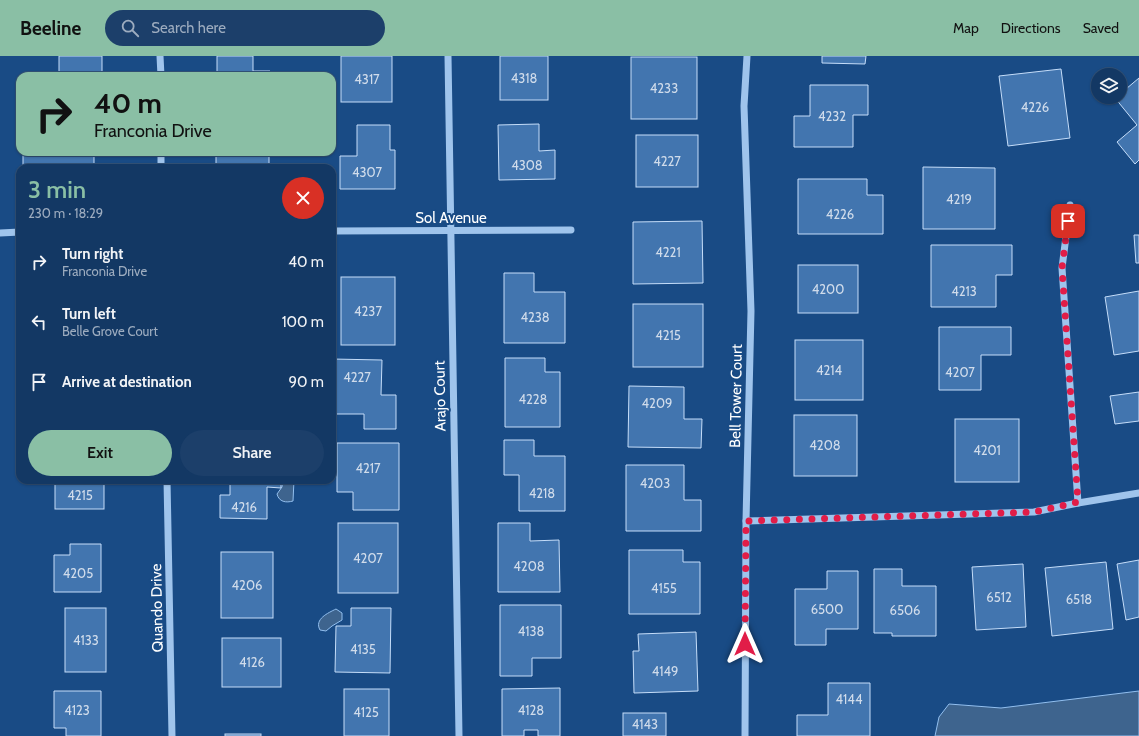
<!DOCTYPE html>
<meta charset="utf-8">
<style>
body{margin:0;font-family:Cabin,sans-serif;background:#1c3f6a;color:#f1f3f6;height:100vh;display:flex;flex-direction:column;font-size:15px;white-space:nowrap}
*{box-sizing:border-box;margin:0}
p{font-size:13px;color:#9dacbf}
.icon{flex:none;width:22px;height:22px;fill:none;stroke:currentColor;stroke-width:2;stroke-linecap:round;stroke-linejoin:round}
.map{position:relative;flex:1;overflow:hidden}
.panel{position:absolute;left:16px;top:108px;width:320px;height:320px;display:flex;flex-direction:column;background:#133864;border-radius:12px;box-shadow:0 1px 3px #0004,0 0 0 1px #325278}
.panel>*{flex:none}
.banner{position:absolute;left:16px;top:16px;width:320px;height:84px;border-radius:12px;box-shadow:0 1px 3px #0004,0 0 0 1px #325278;background:#8abfa5;color:#111;overflow:hidden}
.controls{position:absolute;left:1091px;top:12px;display:grid;gap:8px}
.controls a{display:grid;place-items:center;width:36px;height:36px;border-radius:50%;background:#133864;box-shadow:0 1px 3px #0004,0 0 0 1px #325278;font-size:20px}
.pin{position:absolute;display:grid;place-items:center;width:34px;height:34px;color:#fff;margin:-17px;border-radius:8px;box-shadow:0 2px 6px #0006}
.me{position:absolute;width:44px;margin:-22px;rotate:0deg;stroke-linejoin:round;filter:drop-shadow(0 0 3px #0008)}
.turn{display:flex;align-items:center;gap:14px;height:84px;padding:0 12px;font-size:18px}
.turn .icon{width:52px;height:52px;stroke-width:2.5}
.turn b{display:block;font-size:28px;line-height:34px}
.round{display:grid;place-items:center;flex:none;width:42px;height:42px;border-radius:21px;background:#1c3f6a}
.head{display:flex;align-items:center;justify-content:space-between;height:68px;padding:0 12px}
h1{font-size:24px;font-weight:600;line-height:30px;color:#8abfa5}
.button{display:flex;gap:8px;margin-top:auto;padding:8px 12px}
.button a{flex:1;height:46px;border-radius:24px;background:#8abfa5;color:#111;font-size:16px;font-weight:600;line-height:46px;text-align:center}
.button a+a{background:#1c3f6a;color:#f1f3f6}
ul{padding:0;list-style:none}
li{display:flex;align-items:center;gap:12px;height:60px;padding:0 12px}
li div{flex:1}
li b{display:block;font-size:15px}
li em{font-style:normal}
header{display:flex;align-items:center;gap:24px;box-sizing:border-box;height:56px;padding:0 20px;background:#8abfa5;color:#111}
header strong{font-size:19px}
nav{display:flex;gap:22px;margin-inline-start:auto;font-size:14px}
.search{width:280px;height:36px;background:#1c3f6a;display:flex;align-items:center;gap:10px;box-sizing:border-box;padding:0 14px;border-radius:22px;color:#9dacbf;font-size:15px}
.map>svg:first-child{display:block}
.water{fill:#3e648e;stroke:#92bfef}
.building{fill:#4275af;stroke:#c5ddf9}
.lines{fill:none;stroke-linecap:round;stroke-linejoin:round}
.minor{stroke:#9fc4ec;stroke-width:7}
.route{stroke:#e11d48;stroke-width:7;stroke-dasharray:0 12.6}
.labels{text-anchor:middle;dominant-baseline:central;stroke-width:4;stroke-linejoin:round;paint-order:stroke}
.number-label{font-size:13px;fill:#d0dceb}
.street-label{font-size:15px;fill:#fff;stroke:#194b85}
</style>
<header>
<strong>Beeline</strong>
<div class="search"><svg class="icon" aria-label="search" viewBox="0 0 24 24"><circle cx="10" cy="10" r="6"/><path d="M15 15l6 6"/></svg>Search here</div>
<nav><a>Map</a><a>Directions</a><a>Saved</a></nav>
</header>
<div class="map">
<svg width="1139" height="680" viewBox="0 0 1139 680">
<rect width="100%" height="100%" fill="#194b85"/>
<g class="water">
<path d="M 283,424 L 294,424 L 293,445 C 286,447 279,446 277,438 L 282,431 Z"/>
<path d="M 336,553 L 342,557 L 342,564 L 332,570 L 326,575 L 320,574 C 314,563 328,557 336,553 Z"/>
<path d="M 1139,635 L 1139,680 L 935,680 L 939,661 L 949,648 L 1001,652 Z"/>
</g>
<g class="building">
<rect x="59" y="0" width="43" height="20"/>
<path d="M 217,0 L 253,0 L 253,15 L 270,15 L 270,20 L 217,20 Z"/>
<rect x="341" y="0" width="51" height="46"/>
<rect x="500" y="0" width="48" height="44"/>
<path d="M 822,0 L 866,0 L 865,8 L 822,7 Z"/>
<rect x="631" y="1" width="66" height="62"/>
<path d="M 1061,13 L 1070,82 L 1008,90 L 999,20 Z"/>
<path d="M 1139,22 L 1139,104 L 1135,108 L 1117,86 L 1137,69 L 1115,42 L 1120,41 L 1120,38 Z"/>
<path d="M 810,29 L 868,29 L 868,59 L 853,59 L 853,91 L 794,91 L 794,60 L 810,60 Z"/>
<path d="M 539,68 L 539,95 L 555,94 L 555,123 L 499,124 L 498,69 Z"/>
<path d="M 357,69 L 390,69 L 390,94 L 395,94 L 395,133 L 340,133 L 340,100 L 357,100 Z"/>
<rect x="636" y="79" width="62" height="52"/>
<path d="M 57,96 L 94,96 L 94,112 L 23,112 L 23,98 L 57,98 Z"/>
<path d="M 216,96 L 252,96 L 252,98 L 269,98 L 269,112 L 216,112 Z"/>
<path d="M 923,111 L 995,112 L 995,173 L 923,173 Z"/>
<path d="M 798,123 L 867,123 L 867,139 L 883,139 L 883,178 L 798,178 Z"/>
<path d="M 702,165 L 703,227 L 633,228 L 633,166 Z"/>
<path d="M 1134,179 L 1139,179 L 1139,207 L 1136,207 Z"/>
<path d="M 931,189 L 1012,189 L 1012,219 L 996,219 L 996,251 L 931,251 Z"/>
<rect x="798" y="209" width="60" height="48"/>
<path d="M 504,217 L 534,217 L 534,236 L 565,236 L 565,287 L 504,287 Z"/>
<rect x="341" y="221" width="54" height="68"/>
<path d="M 1139,235 L 1139,295 L 1114,299 L 1105,241 Z"/>
<rect x="633" y="248" width="70" height="63"/>
<path d="M 939,271 L 1011,271 L 1011,299 L 981,299 L 981,334 L 939,334 Z"/>
<rect x="795" y="284" width="68" height="60"/>
<path d="M 505,302 L 545,302 L 545,316 L 560,316 L 560,371 L 505,371 Z"/>
<path d="M 332,303 L 382,304 L 381,339 L 396,339 L 396,373 L 364,373 L 364,358 L 332,358 Z"/>
<path d="M 629,330 L 684,331 L 684,363 L 702,363 L 701,392 L 628,391 Z"/>
<path d="M 1139,336 L 1139,365 L 1115,368 L 1110,340 Z"/>
<rect x="794" y="359" width="63" height="61"/>
<rect x="955" y="363" width="64" height="63"/>
<path d="M 504,384 L 534,384 L 534,400 L 565,400 L 565,455 L 519,455 L 519,419 L 504,419 Z"/>
<path d="M 337,387 L 399,387 L 399,454 L 353,454 L 353,436 L 337,436 Z"/>
<path d="M 626,409 L 684,409 L 684,444 L 701,444 L 701,475 L 626,475 Z"/>
<rect x="55" y="424" width="49" height="29"/>
<path d="M 230,424 L 281,424 L 281,432 L 267,431 L 267,463 L 220,462 L 220,439 L 230,439 Z"/>
<rect x="338" y="467" width="60" height="70"/>
<path d="M 498,467 L 530,467 L 530,485 L 559,484 L 560,536 L 498,536 Z"/>
<path d="M 70,488 L 101,488 L 101,536 L 54,536 L 54,499 L 70,499 Z"/>
<path d="M 629,494 L 683,494 L 683,506 L 700,506 L 700,558 L 629,558 Z"/>
<rect x="221" y="496" width="52" height="66"/>
<path d="M 1139,504 L 1139,561 L 1126,564 L 1117,508 Z"/>
<path d="M 1106,506 L 1113,573 L 1052,580 L 1045,512 Z"/>
<path d="M 1023,508 L 1026,571 L 976,574 L 972,511 Z"/>
<path d="M 874,513 L 902,513 L 902,530 L 936,530 L 936,580 L 892,580 L 892,577 L 874,577 Z"/>
<path d="M 827,515 L 858,515 L 858,573 L 826,573 L 826,589 L 795,589 L 795,533 L 827,533 Z"/>
<path d="M 500,549 L 561,549 L 561,602 L 532,602 L 532,620 L 500,620 Z"/>
<rect x="65" y="552" width="41" height="64"/>
<path d="M 351,552 L 391,552 L 390,617 L 335,616 L 336,570 L 351,570 Z"/>
<path d="M 696,576 L 698,635 L 634,637 L 633,595 L 639,595 L 638,578 Z"/>
<rect x="222" y="582" width="59" height="49"/>
<path d="M 828,627 L 870,627 L 870,680 L 797,680 L 797,659 L 828,659 Z"/>
<path d="M 560,632 L 560,680 L 538,680 L 538,674 L 524,674 L 524,680 L 502,680 L 502,633 Z"/>
<rect x="344" y="633" width="45" height="47"/>
<path d="M 54,635 L 101,635 L 101,680 L 66,680 L 66,672 L 54,672 Z"/>
<rect x="623" y="657" width="43" height="23"/>
<rect x="225" y="678" width="36" height="2"/>
</g>
<g class="lines">
<g class="minor">
<path d="M 160,0 L 161,20"/>
<path d="M 448,0 L 459,680"/>
<path d="M 161,96 L 161,112"/>
<path d="M 1070,149 L 1062,212 L 1078,447"/>
<path d="M 332,175 L 571,174"/>
<path d="M 0,177 L 20,176"/>
<path d="M 167,424 L 172,680"/>
<path d="M 746,465 L 1034,456 L 1078,447 L 1139,437"/>
<path d="M 745,680 L 746,465 L 751,255 L 744,50 L 747,0"/>
</g>
</g>
<g class="lines">
<path class="route" d="M 745,588 L 746,465 L 1034,456 L 1078,446 L 1062,212 L 1068,165"/>
</g>
<g class="labels">
<g class="number-label">
<text x="524" y="22">4318</text>
<text x="367" y="23">4317</text>
<text x="664" y="32">4233</text>
<text x="1035" y="51">4226</text>
<text x="832" y="60">4232</text>
<text x="667" y="105">4227</text>
<text x="527" y="109">4308</text>
<text x="367" y="116">4307</text>
<text x="959" y="143">4219</text>
<text x="840" y="158">4226</text>
<text x="668" y="196">4221</text>
<text x="828" y="233">4200</text>
<text x="964" y="235">4213</text>
<text x="368" y="255">4237</text>
<text x="535" y="261">4238</text>
<text x="668" y="279">4215</text>
<text x="829" y="314">4214</text>
<text x="960" y="316">4207</text>
<text x="357" y="321">4227</text>
<text x="533" y="343">4228</text>
<text x="657" y="347">4209</text>
<text x="825" y="389">4208</text>
<text x="987" y="394">4201</text>
<text x="368" y="412">4217</text>
<text x="655" y="427">4203</text>
<text x="542" y="437">4218</text>
<text x="80" y="439">4215</text>
<text x="244" y="451">4216</text>
<text x="368" y="502">4207</text>
<text x="529" y="510">4208</text>
<text x="78" y="517">4205</text>
<text x="247" y="529">4206</text>
<text x="664" y="532">4155</text>
<text x="999" y="541">6512</text>
<text x="1079" y="543">6518</text>
<text x="827" y="553">6500</text>
<text x="905" y="554">6506</text>
<text x="531" y="575">4138</text>
<text x="86" y="584">4133</text>
<text x="363" y="593">4135</text>
<text x="252" y="606">4126</text>
<text x="665" y="615">4149</text>
<text x="849" y="643">4144</text>
<text x="77" y="654">4123</text>
<text x="531" y="654">4128</text>
<text x="366" y="656">4125</text>
<text x="645" y="668">4143</text>
</g>
<g class="street-label">
<text x="451" y="162">Sol Avenue</text>
<text transform="translate(440 340) rotate(-91)">Arajo Court</text>
<text transform="translate(736 340) rotate(-89)">Bell Tower Court</text>
<text transform="translate(157 552) rotate(-91)">Quando Drive</text>
</g>
</g>
</svg>
<div class="controls">
<a><svg class="icon" aria-label="layers" viewBox="0 0 24 24"><path d="M12 4l9 5-9 5-9-5zM3 14l9 5 9-5"/></svg></a>
</div>
<div class="pin" style="left:1068px;top:165px;background:#d93025"><svg class="icon" aria-label="arrive" viewBox="0 0 24 24"><path d="M6 21V4h12l-3 4 3 4H6"/></svg></div>
<svg class="me" style="left:745px;top:588px" viewBox="-20 -20 40 40"><path d="M0-17L14 15 0 8-14 15z" fill="#e11d48" stroke="#fff" stroke-width="4"/></svg>
<div class="banner">
<div class="turn"><svg class="icon" aria-label="right" viewBox="0 0 24 24"><path d="M7 20v-9h11M14 6l5 5-5 5"/></svg><div><b>40 m</b>Franconia Drive</div></div>
</div>
<section class="panel">
<div class="head"><div><h1>3 min</h1><p>230 m · 18:29</p></div><a class="round" style="background:#d93025;color:#fff"><svg class="icon" aria-label="close" viewBox="0 0 24 24"><path d="M6 6l12 12M18 6L6 18"/></svg></a></div>
<ul>
<li><svg class="icon" aria-label="right" viewBox="0 0 24 24"><path d="M7 20v-9h11M14 6l5 5-5 5"/></svg><div><b>Turn right</b><p>Franconia Drive</p></div><em>40 m</em></li>
<li><svg class="icon" aria-label="left" viewBox="0 0 24 24"><path d="M17 20v-9H6M10 6l-5 5 5 5"/></svg><div><b>Turn left</b><p>Belle Grove Court</p></div><em>100 m</em></li>
<li><svg class="icon" aria-label="arrive" viewBox="0 0 24 24"><path d="M6 21V4h12l-3 4 3 4H6"/></svg><div><b>Arrive at destination</b></div><em>90 m</em></li>
</ul>
<div class="button"><a>Exit</a><a>Share</a></div>
</section>
</div>
